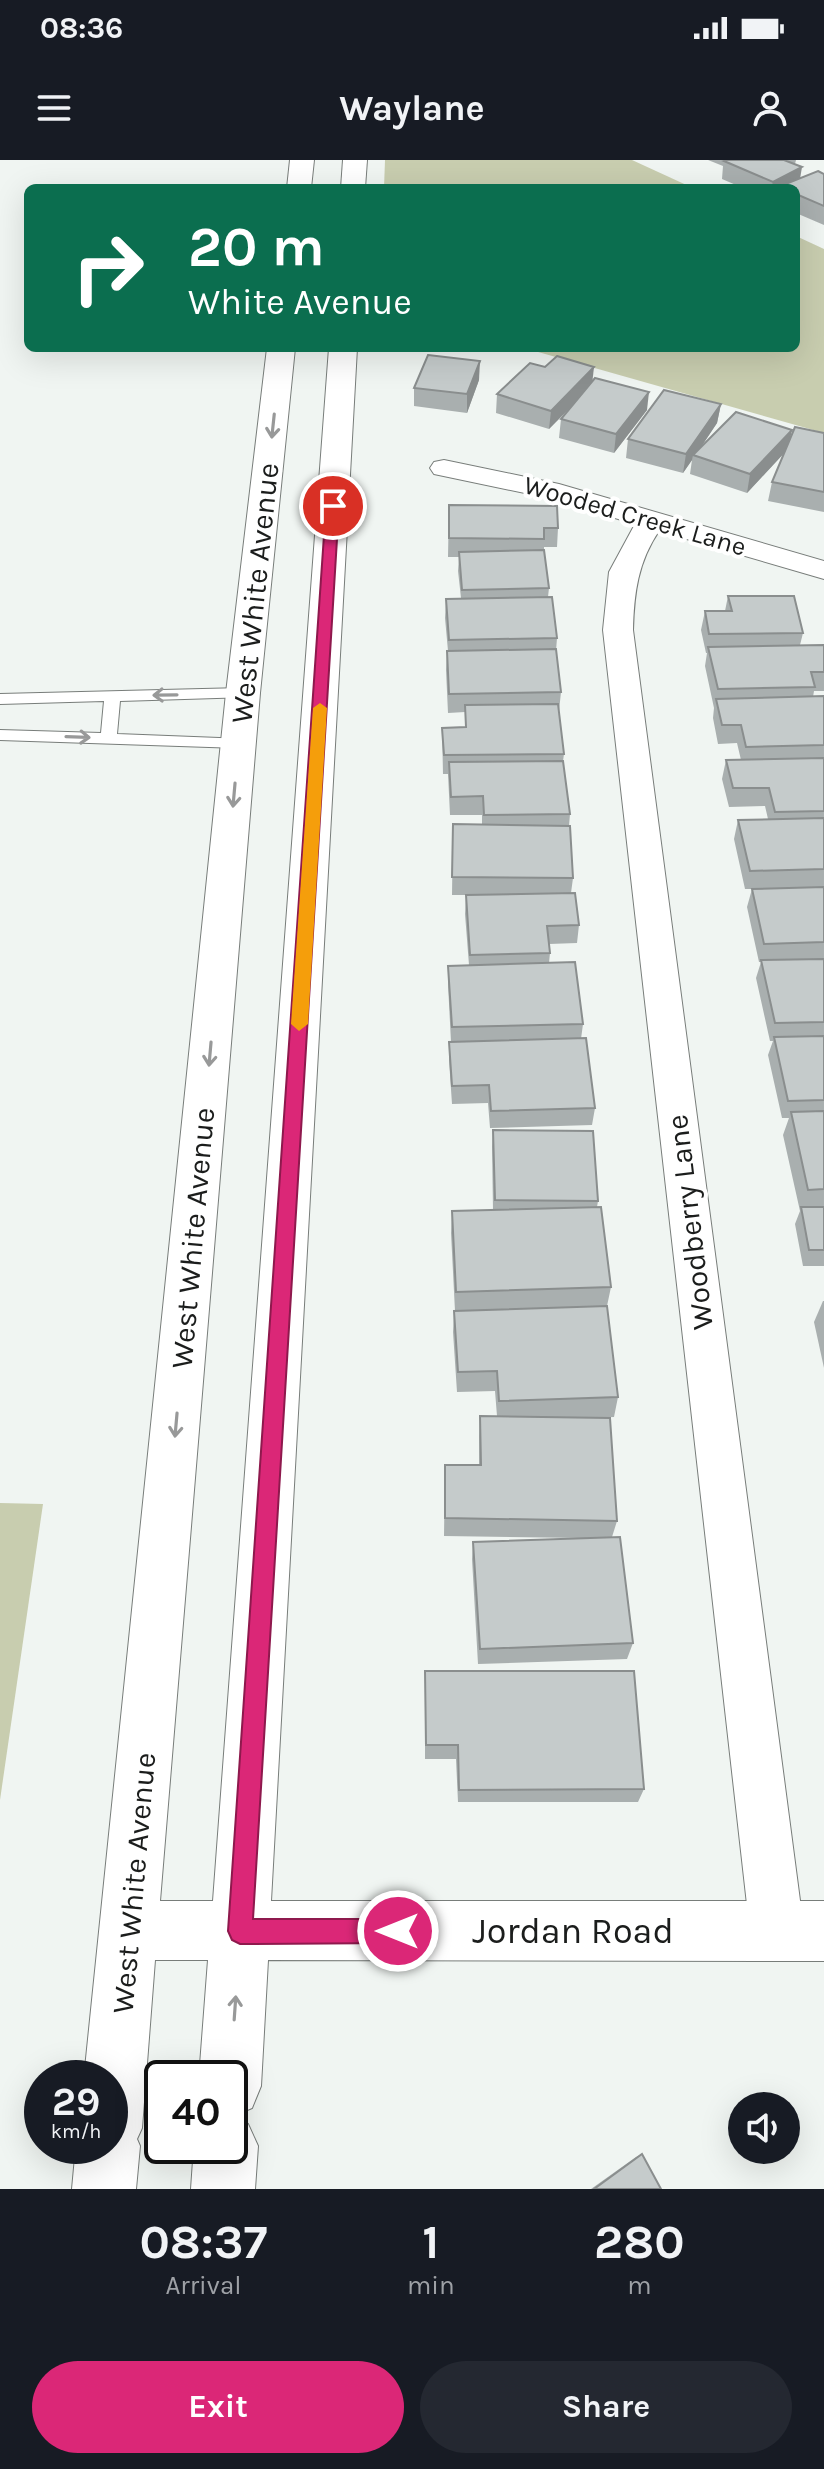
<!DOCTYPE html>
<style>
body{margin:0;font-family:Karla,sans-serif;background:#242831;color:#f1f3f6;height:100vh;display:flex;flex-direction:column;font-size:30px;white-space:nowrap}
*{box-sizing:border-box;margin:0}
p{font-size:26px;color:#9ea1a6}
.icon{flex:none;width:44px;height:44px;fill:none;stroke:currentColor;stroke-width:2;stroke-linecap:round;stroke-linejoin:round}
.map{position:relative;height:2029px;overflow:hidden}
.drawer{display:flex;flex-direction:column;background:#171b24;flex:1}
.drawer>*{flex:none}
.hud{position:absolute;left:24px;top:24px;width:776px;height:168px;border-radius:12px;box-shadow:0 8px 32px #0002;background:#0b6e4f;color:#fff;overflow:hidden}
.buttons{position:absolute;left:728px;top:1932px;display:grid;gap:16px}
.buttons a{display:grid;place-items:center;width:72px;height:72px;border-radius:50%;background:#171b24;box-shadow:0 8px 32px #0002;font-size:40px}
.speed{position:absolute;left:24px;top:1900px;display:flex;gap:16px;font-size:40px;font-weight:700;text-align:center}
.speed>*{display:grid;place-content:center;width:104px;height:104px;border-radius:50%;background:#171b24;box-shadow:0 8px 32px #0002;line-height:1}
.speed small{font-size:20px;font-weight:400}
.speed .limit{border:4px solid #111;border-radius:12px;background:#fff;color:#111}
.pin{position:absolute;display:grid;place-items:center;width:68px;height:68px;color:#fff;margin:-34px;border:4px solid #fff;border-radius:50%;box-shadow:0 2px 8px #0007}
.me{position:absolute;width:88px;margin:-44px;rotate:270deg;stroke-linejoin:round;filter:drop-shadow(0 0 6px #0008)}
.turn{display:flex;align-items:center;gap:28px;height:168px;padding:0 32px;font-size:36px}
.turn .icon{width:104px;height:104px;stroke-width:2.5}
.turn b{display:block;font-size:56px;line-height:68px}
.eta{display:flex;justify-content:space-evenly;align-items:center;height:136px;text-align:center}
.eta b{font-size:48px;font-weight:700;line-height:56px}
.action{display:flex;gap:16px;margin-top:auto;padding:16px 32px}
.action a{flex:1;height:92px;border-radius:48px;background:#db2777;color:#fff;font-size:32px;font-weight:700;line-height:92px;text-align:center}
.action a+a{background:#242831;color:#f1f3f6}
.status{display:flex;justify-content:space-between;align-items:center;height:56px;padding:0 40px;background:#171b24;direction:ltr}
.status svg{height:22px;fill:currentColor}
header{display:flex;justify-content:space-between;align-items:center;height:104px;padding:0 32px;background:#171b24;font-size:36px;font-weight:700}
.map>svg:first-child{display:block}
.green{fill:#c8cdaf}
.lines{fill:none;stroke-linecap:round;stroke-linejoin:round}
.lane-casing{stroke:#787d7a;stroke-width:2}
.street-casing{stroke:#787d7a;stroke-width:2}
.secondary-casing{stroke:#787d7a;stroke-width:2}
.lane{fill:#fff;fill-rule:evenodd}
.street{fill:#fff;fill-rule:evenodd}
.secondary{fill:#fff;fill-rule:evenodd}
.wall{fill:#a9afaf}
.shaded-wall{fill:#8a8e8e}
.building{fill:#c5cbcb;stroke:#8a8e8e;stroke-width:2}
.oneway{stroke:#989999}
.route{fill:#db2777;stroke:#8e194d;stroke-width:2}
.slow{fill:#f59e0b}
.labels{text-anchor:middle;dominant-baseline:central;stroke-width:8;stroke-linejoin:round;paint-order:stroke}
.far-street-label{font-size:26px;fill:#1b1d1c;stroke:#fff}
.street-label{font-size:30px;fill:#1b1d1c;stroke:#fff}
.near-street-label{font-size:36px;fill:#1b1d1c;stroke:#fff}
</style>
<div class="status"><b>08:36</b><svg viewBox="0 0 49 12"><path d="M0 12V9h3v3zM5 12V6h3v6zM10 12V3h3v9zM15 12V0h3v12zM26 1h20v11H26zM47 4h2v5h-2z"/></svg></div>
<header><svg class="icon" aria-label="menu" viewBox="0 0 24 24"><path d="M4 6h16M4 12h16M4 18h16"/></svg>Waylane<svg class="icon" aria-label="person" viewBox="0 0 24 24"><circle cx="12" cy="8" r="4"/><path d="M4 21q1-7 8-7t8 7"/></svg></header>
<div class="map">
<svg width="824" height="2029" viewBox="0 0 824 2029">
<rect width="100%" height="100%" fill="#f0f5f2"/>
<g class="green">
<path d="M 385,0 L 632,0 L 693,28 L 384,28 Z"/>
<path d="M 796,76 L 824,89 L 824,273 L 524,188 L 796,188 Z"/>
<path d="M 0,1343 L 43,1344 L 0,1640 Z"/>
</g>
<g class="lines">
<g class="lane-casing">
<path id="lane" d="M 243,528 L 249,529 L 249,537 L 120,541 L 117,574 L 245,579 L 245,587 L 239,588 L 0,580 L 0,570 L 101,573 L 104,541 L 0,544 L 0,534 Z"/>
</g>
<g class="street-casing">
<path id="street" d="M 444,300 L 559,324 L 824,401 L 824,419 L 659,371 C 638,402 634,433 633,470 L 804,1771 L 796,1790 L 777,1798 L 758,1790 L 750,1771 L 603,470 L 609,412 L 635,364 L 544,337 L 434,314 L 430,308 L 434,302 Z"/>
</g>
<g class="secondary-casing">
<g id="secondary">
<path d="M 290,0 L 314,0 L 311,28 L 287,28 Z"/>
<path d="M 343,0 L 367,0 L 365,28 L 341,28 Z"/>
<path d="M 267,188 L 295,188 L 260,533 L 160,1741 L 213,1741 L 329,188 L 357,188 L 271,1741 L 824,1741 L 824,1801 L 268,1800 L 261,1926 L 252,1948 L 231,1957 L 248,1964 L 258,1986 L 255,2029 L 191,2029 L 194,1986 L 230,1986 L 230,1918 L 199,1918 L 208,1800 L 155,1800 L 142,1968 L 137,1979 L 140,1986 L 136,2029 L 72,2029 L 76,1986 L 110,1986 L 110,1918 L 84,1918 L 226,533 Z"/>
</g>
</g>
<use href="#lane" class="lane"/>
<use href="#street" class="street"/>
<use href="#secondary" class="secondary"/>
</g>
<g class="wall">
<path d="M 708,0 L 796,0 L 795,4 L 800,18 L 824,14 L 824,65 L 796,53 L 796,28 L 743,28 L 722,19 L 723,6 Z"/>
<path d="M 479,220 L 467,253 L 414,246 L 414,228 Z"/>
<path d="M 593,221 L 647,250 L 614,293 L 559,278 L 561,259 L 570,248 L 549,269 L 496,253 L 497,234 Z"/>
<path d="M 721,244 L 717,263 L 701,287 L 790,278 L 824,273 L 824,352 L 768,341 L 772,322 L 784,293 L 747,333 L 690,314 L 692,300 L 683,313 L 626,298 L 628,279 Z"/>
<path d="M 449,345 L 558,368 L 557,387 L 544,387 L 544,390 L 549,428 L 548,437 L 557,478 L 556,491 L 561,532 L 559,551 L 564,594 L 563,601 L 570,654 L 569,666 L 573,718 L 571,733 L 579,765 L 577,783 L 549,784 L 550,793 L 549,803 L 583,864 L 581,879 L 595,948 L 592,965 L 490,968 L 488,943 L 452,944 L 449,900 L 449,882 L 451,882 L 448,824 L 448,806 L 469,805 L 465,754 L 466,735 L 452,735 L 453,664 L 482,664 L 482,655 L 450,655 L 448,614 L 443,614 L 442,568 L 465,567 L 465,552 L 448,553 L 446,510 L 447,491 L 448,491 L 445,458 L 446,439 L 461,438 L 458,411 L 459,397 L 448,397 Z"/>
<path d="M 728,436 L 803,473 L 800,485 L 824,485 L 824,531 L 814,531 L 813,537 L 824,536 L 824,1106 L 803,1106 L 795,1064 L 800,1051 L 783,975 L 789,958 L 782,958 L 768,895 L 773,881 L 770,881 L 756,818 L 761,802 L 759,802 L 747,747 L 752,729 L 745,729 L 734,679 L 738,660 L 768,659 L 765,646 L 729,647 L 722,619 L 726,600 L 741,600 L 737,583 L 718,584 L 713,558 L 714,548 L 705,506 L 707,493 L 706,493 L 701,470 L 705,451 L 725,451 Z"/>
<path d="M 493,970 L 598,1041 L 597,1047 L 611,1127 L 607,1146 L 618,1237 L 614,1257 L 587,1258 L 617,1361 L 612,1377 L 633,1483 L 627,1499 L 478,1504 L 472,1399 L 473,1382 L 581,1378 L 444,1376 L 445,1305 L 479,1305 L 479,1276 L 480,1256 L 497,1256 L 495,1231 L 457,1232 L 453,1172 L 454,1151 L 455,1151 L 451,1073 L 452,1051 L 493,1050 L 492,987 Z"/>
<path d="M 823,1141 L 824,1141 L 824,1208 L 814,1162 Z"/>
<path d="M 425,1526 L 644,1629 L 638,1642 L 458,1642 L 456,1599 L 425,1599 Z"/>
<path d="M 642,1994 L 661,2029 L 591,2029 L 636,1997 Z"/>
</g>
<g class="shaded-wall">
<path d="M 802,7 L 799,25 L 771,28 L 773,22 Z"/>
<path d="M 480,201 L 479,220 L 467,253 L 467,234 Z"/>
<path d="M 594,207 L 592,225 L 549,269 L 551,251 Z"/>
<path d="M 649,232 L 647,250 L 614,293 L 616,274 Z"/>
<path d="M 721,244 L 717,263 L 695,296 L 693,295 L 692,300 L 683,313 L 686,294 Z"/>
<path d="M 792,270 L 788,289 L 747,333 L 750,314 Z"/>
</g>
<g class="building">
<path d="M 727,0 L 784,0 L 802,7 L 773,22 L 724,1 Z"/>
<path d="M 818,11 L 824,14 L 824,46 L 796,34 L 796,28 L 782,28 L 778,27 Z"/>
<path d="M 428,195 L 480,201 L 467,234 L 414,228 Z"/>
<path d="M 557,196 L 594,207 L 551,251 L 497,234 L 530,203 L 545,207 Z"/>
<path d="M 595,218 L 649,232 L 616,274 L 561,259 Z"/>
<path d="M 664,230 L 721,244 L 686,294 L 628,279 Z"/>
<path d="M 736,252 L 792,270 L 750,314 L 693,295 Z"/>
<path d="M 795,267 L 824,273 L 824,332 L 772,322 Z"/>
<path d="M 449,345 L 557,346 L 558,368 L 544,368 L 544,379 L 449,378 Z"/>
<path d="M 544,390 L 549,428 L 462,430 L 459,392 Z"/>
<path d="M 728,436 L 794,436 L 803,473 L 709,474 L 705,451 L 732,451 Z"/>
<path d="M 552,437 L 557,478 L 449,480 L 446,439 Z"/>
<path d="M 824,485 L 824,512 L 811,512 L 815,527 L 718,529 L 708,487 Z"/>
<path d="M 556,489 L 561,532 L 449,534 L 447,491 Z"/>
<path d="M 824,536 L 824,585 L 746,587 L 741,565 L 722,565 L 716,539 Z"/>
<path d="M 558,544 L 564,594 L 444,595 L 442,568 L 466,567 L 465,545 Z"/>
<path d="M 824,598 L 824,651 L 775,652 L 769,628 L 733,628 L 726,600 Z"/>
<path d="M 563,601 L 570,654 L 484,655 L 483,636 L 451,637 L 449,602 Z"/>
<path d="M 824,658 L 824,709 L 750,711 L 738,660 Z"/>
<path d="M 453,664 L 570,666 L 573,718 L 452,717 Z"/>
<path d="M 824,727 L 824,782 L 764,784 L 752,729 Z"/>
<path d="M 575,733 L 579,765 L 547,766 L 550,793 L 470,795 L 466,735 Z"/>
<path d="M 824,799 L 824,862 L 775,863 L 761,800 Z"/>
<path d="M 575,802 L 583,864 L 452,867 L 448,806 Z"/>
<path d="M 824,876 L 824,940 L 788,941 L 774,877 Z"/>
<path d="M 586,878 L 595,948 L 491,951 L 489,925 L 452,926 L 449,882 Z"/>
<path d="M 824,951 L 824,1029 L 808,1030 L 791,952 Z"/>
<path d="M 493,970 L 593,971 L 598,1041 L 495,1040 Z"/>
<path d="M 601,1047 L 611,1127 L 456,1132 L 452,1051 Z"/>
<path d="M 801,1047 L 824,1047 L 824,1090 L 809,1090 Z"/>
<path d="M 607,1146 L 618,1237 L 499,1241 L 497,1211 L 458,1212 L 454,1151 Z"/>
<path d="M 480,1256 L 610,1258 L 617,1361 L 445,1358 L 445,1305 L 481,1305 Z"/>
<path d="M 620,1377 L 633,1483 L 480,1489 L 473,1382 Z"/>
<path d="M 425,1511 L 634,1511 L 644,1629 L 459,1630 L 458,1585 L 426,1585 Z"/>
<path d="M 642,1994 L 661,2029 L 594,2029 Z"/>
</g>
<defs><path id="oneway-shaft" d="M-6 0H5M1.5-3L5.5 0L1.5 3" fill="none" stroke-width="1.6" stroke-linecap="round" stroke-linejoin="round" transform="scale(2)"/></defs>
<g class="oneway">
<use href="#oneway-shaft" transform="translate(273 266) rotate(96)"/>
<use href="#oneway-shaft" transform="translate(165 535) rotate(179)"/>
<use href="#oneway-shaft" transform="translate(78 577) rotate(2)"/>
<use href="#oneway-shaft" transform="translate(234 635) rotate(95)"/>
<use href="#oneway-shaft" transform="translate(210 894) rotate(95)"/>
<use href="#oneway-shaft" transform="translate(176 1265) rotate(95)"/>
<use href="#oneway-shaft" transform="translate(235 1848) rotate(-86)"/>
</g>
<path class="route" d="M 333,343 L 339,346 L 253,1759 L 398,1759 L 407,1763 L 410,1771 L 407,1780 L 398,1783 L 240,1784 L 232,1780 L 228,1771 L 326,346 Z"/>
<path class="slow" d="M 320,543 L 327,548 L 308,864 L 299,871 L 291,864 L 313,548 Z"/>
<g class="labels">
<g class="far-street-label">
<text transform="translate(635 356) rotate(16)">Wooded Creek Lane</text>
</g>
<g class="street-label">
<text transform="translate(255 433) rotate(-84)">West White Avenue</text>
<text transform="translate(690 1062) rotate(-97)">Woodberry Lane</text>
<text transform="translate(193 1078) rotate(-85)">West White Avenue</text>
<text transform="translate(134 1723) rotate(-85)">West White Avenue</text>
</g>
<g class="near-street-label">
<text x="573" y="1771">Jordan Road</text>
</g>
</g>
</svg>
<div class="buttons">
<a><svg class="icon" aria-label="sound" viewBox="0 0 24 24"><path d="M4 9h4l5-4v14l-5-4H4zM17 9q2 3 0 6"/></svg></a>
</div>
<div class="speed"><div>29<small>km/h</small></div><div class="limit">40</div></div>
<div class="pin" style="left:333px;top:346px;background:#d93025"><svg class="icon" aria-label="arrive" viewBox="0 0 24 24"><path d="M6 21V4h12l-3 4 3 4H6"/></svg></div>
<svg class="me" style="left:398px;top:1771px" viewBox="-20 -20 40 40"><circle r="17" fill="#db2777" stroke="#fff" stroke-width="3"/><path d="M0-11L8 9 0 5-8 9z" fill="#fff"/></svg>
<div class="hud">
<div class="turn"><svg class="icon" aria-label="right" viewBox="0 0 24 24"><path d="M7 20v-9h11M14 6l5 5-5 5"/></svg><div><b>20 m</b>White Avenue</div></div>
</div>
</div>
<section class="drawer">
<div class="eta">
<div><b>08:37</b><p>Arrival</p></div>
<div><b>1</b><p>min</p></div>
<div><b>280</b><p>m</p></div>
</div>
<div class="action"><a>Exit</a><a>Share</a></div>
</section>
